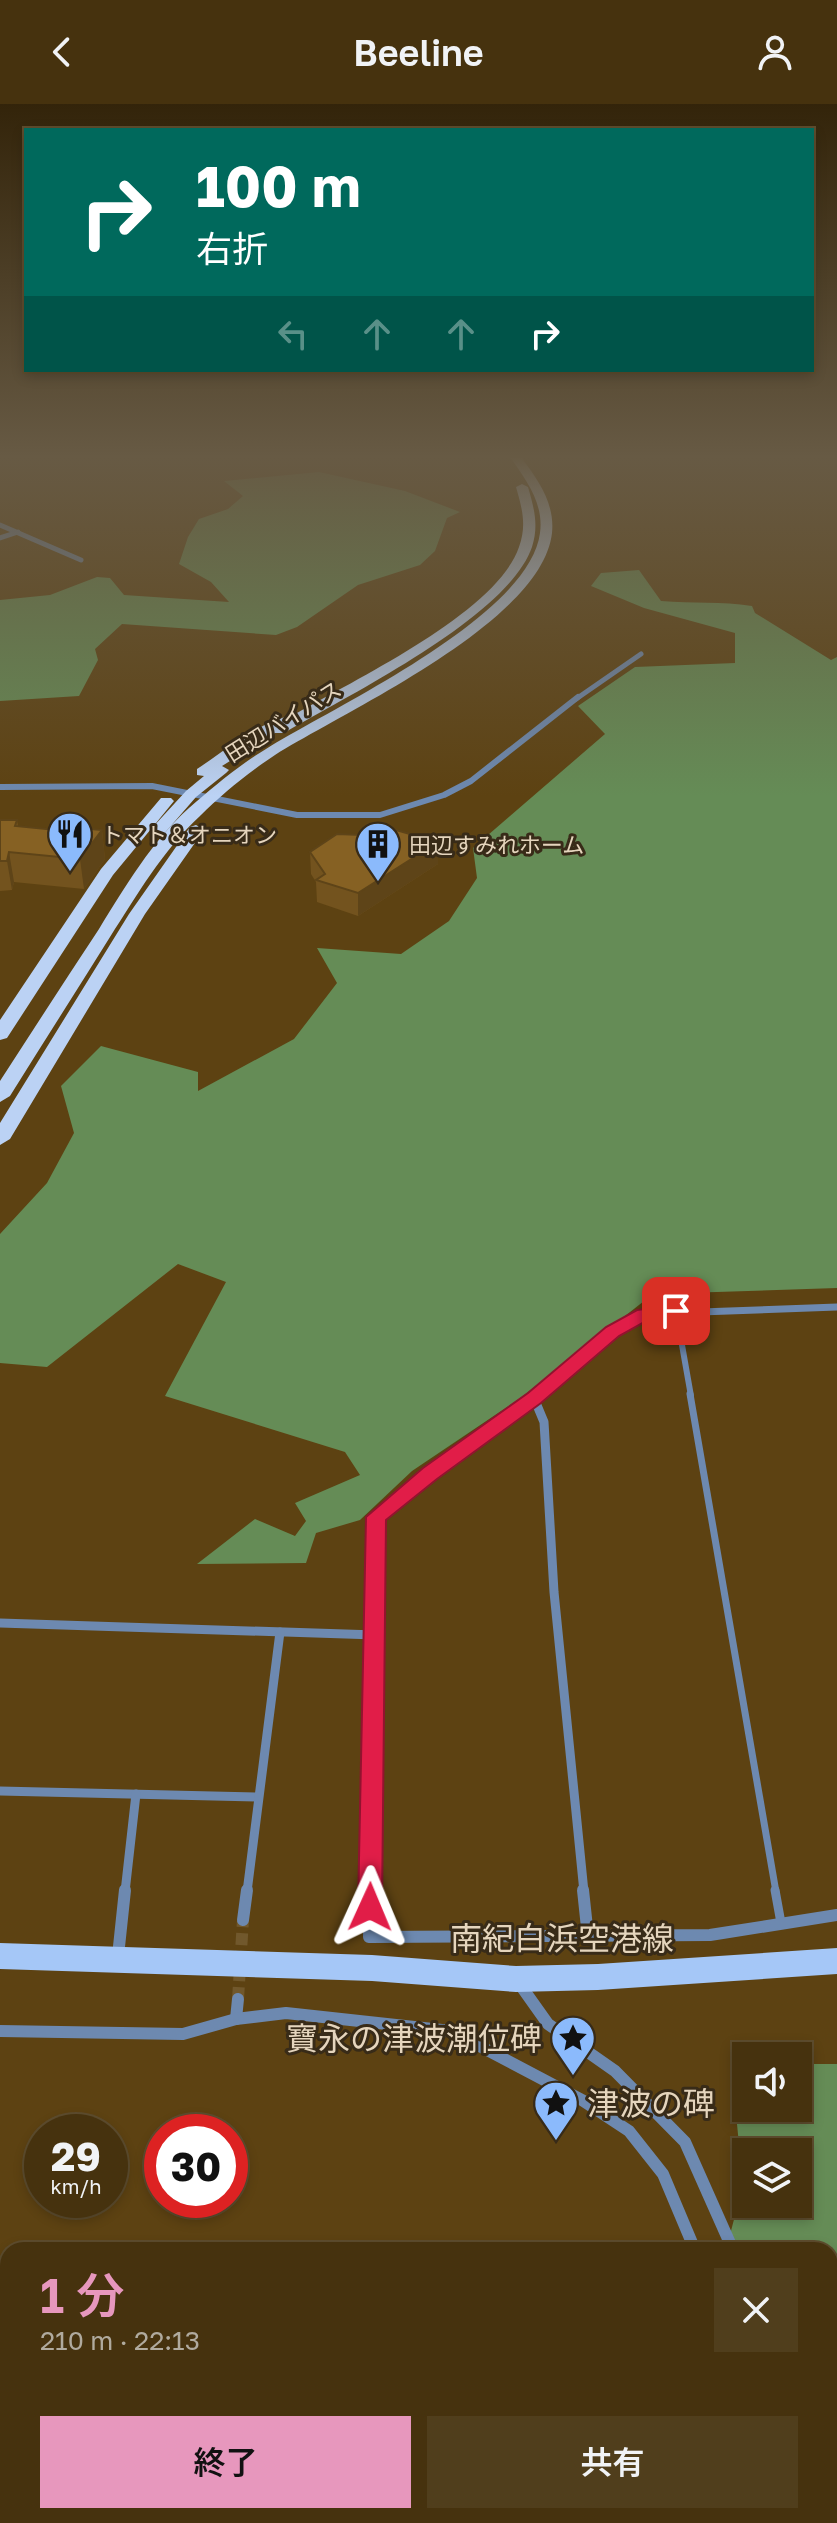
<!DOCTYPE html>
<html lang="ja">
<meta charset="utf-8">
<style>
body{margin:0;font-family:"Golos Text","Noto Sans JP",sans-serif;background:#503e1c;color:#f1f3f6;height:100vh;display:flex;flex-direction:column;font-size:30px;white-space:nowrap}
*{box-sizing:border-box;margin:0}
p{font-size:26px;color:#b0aa9e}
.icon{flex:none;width:44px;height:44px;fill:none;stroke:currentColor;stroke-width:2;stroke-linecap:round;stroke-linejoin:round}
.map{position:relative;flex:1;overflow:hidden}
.side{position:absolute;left:0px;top:2138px;width:838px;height:282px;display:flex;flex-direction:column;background:#46320e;border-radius:24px 24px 0 0;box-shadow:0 4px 12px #0003,0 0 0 2px #5e4d2e}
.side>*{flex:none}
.banner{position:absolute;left:24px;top:24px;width:790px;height:244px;border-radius:0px;box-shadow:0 4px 12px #0003,0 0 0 2px #5e4d2e;background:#00695c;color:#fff;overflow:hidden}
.fabs{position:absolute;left:732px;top:1938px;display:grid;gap:16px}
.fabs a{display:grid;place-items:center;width:80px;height:80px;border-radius:0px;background:#46320e;box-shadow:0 4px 12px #0003,0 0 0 2px #5e4d2e;font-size:40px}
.speed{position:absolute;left:24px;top:2010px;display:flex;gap:16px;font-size:40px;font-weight:700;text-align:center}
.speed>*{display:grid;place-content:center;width:104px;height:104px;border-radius:50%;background:#46320e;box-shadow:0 4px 12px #0003,0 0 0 2px #5e4d2e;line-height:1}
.speed small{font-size:20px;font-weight:400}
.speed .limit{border:12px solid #d22;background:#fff;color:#111}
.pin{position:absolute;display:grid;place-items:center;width:68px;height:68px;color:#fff;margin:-34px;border-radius:16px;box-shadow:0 4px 12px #0006}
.me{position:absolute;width:88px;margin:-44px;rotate:1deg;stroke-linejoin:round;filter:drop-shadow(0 0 6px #0008)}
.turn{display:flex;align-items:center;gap:28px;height:168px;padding:0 40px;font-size:36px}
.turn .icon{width:104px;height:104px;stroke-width:2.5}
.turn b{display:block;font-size:56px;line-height:68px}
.lanes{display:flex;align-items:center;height:76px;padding:0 40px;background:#0003;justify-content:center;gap:40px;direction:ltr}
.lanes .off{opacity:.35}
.round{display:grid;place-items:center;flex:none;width:84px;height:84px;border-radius:0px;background:#503e1c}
.summary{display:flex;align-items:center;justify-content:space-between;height:136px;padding:0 40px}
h1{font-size:48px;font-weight:600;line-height:60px;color:#e797bd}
.button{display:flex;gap:16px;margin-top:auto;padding:16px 40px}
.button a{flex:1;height:92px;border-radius:0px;background:#e797bd;color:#111;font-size:32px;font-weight:600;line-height:92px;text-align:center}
.button a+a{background:#503e1c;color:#f1f3f6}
header{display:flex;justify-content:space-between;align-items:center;height:104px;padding:0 40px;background:#46320e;font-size:36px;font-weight:600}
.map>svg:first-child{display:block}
.forest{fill:#658c56;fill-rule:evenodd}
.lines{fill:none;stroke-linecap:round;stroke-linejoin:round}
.minor-tunnel{stroke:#71582c;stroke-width:12;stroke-dasharray:12 6;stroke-linecap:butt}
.service-far2{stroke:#6d89b0;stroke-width:6}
.service-far1{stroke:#6d89b0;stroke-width:7}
.service{stroke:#6d89b0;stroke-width:9}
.minor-far4{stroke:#6d89b0;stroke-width:5}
.minor-far3{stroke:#6d89b0;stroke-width:6}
.minor-far2{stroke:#6d89b0;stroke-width:7}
.minor-far1{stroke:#6d89b0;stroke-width:9}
.minor{stroke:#6d89b0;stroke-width:12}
.primary{fill:#a5c7f7;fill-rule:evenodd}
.trunk{fill:#bbd2f4;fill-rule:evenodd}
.wall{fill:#73531e}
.shaded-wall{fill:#5e4418}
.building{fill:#866123;stroke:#5e4418;stroke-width:2}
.route{fill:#e11d48;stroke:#92132f;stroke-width:2}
.labels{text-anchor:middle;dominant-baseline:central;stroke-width:6;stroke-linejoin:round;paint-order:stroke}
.far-street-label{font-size:22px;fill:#e5d5bd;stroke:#382b18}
.far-poi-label{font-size:22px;fill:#e5d5bd;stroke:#382b18;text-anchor:start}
.near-street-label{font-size:32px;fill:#e5d5bd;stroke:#382b18}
.near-poi-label{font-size:32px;fill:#e5d5bd;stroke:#382b18;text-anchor:end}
</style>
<header><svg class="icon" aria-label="back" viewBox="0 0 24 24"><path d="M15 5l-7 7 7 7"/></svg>Beeline<svg class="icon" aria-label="person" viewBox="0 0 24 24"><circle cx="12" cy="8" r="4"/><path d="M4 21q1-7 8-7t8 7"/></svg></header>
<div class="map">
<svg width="837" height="2419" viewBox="0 0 837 2419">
<rect width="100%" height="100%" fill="#5d4212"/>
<g class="forest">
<path d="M 319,368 L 405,387 L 460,408 L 447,414 L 435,447 L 420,461 L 358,481 L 297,523 L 276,531 L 122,520 L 95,545 L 98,556 L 79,592 L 0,597 L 0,496 L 50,491 L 97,473 L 110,474 L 124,491 L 229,498 L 211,478 L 179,460 L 188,433 L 199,415 L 228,405 L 243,392 L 224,377 Z"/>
<path d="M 639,466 L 661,497 C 693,500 721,497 752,502 L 755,509 L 831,556 L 837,553 L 837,1184 L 653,1190 L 519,1295 L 412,1367 L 360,1416 L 316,1429 L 306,1459 L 197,1460 L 255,1415 L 295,1432 L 306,1417 L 295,1399 L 360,1371 L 345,1348 L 165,1292 L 226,1178 L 178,1160 L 47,1263 L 0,1259 L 0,1130 L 47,1079 L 74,1029 L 61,982 L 101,942 L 198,968 L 198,987 L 294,935 L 337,879 L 317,844 L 401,850 L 449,817 L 477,774 L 473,744 L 605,630 L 578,602 L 635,563 L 735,559 L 735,529 L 644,504 L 591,482 L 601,469 Z"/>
<path d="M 798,1960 L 837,1960 L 837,2292 L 830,2294 L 830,2146 L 726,2146 L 743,2081 L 736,2010 L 746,1999 L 746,2004 L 798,2004 ZM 746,2048 L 798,2048 L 798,2100 L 746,2100 Z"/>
<path d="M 288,2412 L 451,2412 L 466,2418 L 471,2412 L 632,2412 L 627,2419 L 281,2419 Z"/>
</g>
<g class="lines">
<path class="minor-tunnel" d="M 238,1895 L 243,1816"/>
<path class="service-far2" d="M 676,1207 L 691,1292"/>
<path class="service-far1" d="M 690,1290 L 776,1788"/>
<path class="service" d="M 775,1786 L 781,1819"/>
<g class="minor-far4">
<path d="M 0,421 L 81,456"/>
<path d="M 0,434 L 18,428"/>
<path d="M 576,595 L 641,550"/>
</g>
<path class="minor-far3" d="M 0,683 L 152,682 L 297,711 L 380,711 L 444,691 L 471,677 L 578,593"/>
<path class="minor-far2" d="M 537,1292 L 612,1228 L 644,1210 L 837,1203"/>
<g class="minor-far1">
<path d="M 534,1294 L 544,1318 L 554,1488 L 584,1788"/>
<path d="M 0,1519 L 376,1531"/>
<path d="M 0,1687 L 257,1693"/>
<path d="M 125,1788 L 136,1690"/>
<path d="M 247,1788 L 280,1528"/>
<path d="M 370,1788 L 376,1413 L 430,1369 L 539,1290"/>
</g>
<g class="minor">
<path d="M 370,1786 L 369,1833 L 710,1831 L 837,1811"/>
<path d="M 583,1786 L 588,1833"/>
<path d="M 243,1816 L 247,1786"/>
<path d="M 118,1852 L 125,1786"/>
<path d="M 521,1882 L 548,1920 L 615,1967 L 685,2038 L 733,2146"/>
<path d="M 236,1915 L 238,1895"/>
<path d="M 0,1927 L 183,1930 L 236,1915 L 286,1909 L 451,1927 L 582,1996 L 629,2027 L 663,2070 L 695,2146"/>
<path d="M 830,2321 L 837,2329"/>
<path d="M 725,2419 L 729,2412"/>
</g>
<path class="primary" d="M 0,1839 L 372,1851 L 516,1862 L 598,1860 L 837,1844 L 837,1870 L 598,1886 L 516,1888 L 372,1877 L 0,1865 Z"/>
<g class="trunk">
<path d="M 510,353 L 521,353 C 538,376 555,399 552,429 C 542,518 347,606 275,651 C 249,668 222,690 200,712 C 163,746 137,791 110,833 C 77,886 43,939 10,992 L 0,998 L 0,977 C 33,926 66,875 99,825 C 125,783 152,737 189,704 C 212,684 239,661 266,645 C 335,602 529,513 540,429 C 544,399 526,376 510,353 Z"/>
<path d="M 522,380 L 528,383 C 534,404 539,421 532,443 C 508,513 348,591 284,629 L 275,629 L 222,662 L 229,666 L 226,669 L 196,693 L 163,731 L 151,731 L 151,725 L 113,771 L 7,934 L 0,936 L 0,916 L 101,765 L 161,694 L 171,694 L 174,697 L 152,724 L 186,687 L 204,672 L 197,671 L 197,665 C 220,650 265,614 292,612 C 351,577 497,509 519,443 C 527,421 522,404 516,383 Z"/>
<path d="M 196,721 L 204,726 L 145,810 L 10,1035 L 0,1041 L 0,1019 L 129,810 L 190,723 Z"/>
</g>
</g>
<g class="wall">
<path d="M 0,716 L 17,716 L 18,722 L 76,728 L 102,726 L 105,755 L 84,785 L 14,778 L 12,786 L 0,787 Z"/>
<path d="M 438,738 L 438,760 L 358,812 L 317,798 L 316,778 L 311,770 L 310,748 Z"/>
</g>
<g class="shaded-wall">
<path d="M 102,726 L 105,755 L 84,785 L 80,755 Z"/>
<path d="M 438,738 L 438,760 L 358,812 L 358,789 Z"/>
<path d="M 9,748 L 14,778 L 12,786 L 7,757 Z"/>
</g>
<g class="building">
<path d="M 0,716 L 17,716 L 15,722 L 76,728 L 79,724 L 102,726 L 80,755 L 9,748 L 7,757 L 0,757 Z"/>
<path d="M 396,726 L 438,738 L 358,789 L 316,776 L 325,770 L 310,748 L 337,730 L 387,732 Z"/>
</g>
<linearGradient id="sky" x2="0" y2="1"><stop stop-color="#33240a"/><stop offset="0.51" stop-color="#675a44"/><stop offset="1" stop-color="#675a44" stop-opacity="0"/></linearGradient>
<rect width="837" height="692" fill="url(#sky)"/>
<path class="route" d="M 676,1201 L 685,1207 L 682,1212 L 648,1216 L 619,1232 L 541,1299 L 437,1375 L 386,1416 L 382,1803 L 378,1811 L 370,1814 L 361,1811 L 358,1803 L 366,1413 L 423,1364 L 528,1289 L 606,1223 L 637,1206 Z"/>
<defs>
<g id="restaurant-pin" transform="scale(2.3)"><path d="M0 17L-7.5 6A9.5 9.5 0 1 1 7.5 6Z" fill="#8bbafc" stroke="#382b18"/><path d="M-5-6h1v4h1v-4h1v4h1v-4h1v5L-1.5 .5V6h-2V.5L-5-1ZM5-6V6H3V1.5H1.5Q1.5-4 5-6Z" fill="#111"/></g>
<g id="building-pin" transform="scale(2.3)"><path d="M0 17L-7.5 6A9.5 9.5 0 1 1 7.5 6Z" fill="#8bbafc" stroke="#382b18"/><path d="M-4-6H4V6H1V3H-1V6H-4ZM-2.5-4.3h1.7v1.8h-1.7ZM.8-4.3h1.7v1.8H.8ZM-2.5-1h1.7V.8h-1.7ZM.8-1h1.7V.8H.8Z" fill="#111"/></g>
<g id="sight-pin" transform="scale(2.3)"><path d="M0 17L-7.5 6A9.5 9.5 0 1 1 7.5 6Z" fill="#8bbafc" stroke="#382b18"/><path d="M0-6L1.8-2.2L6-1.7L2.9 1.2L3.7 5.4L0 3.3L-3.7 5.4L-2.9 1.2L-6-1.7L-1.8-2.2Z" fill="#111"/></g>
</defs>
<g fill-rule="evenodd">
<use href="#restaurant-pin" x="70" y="730"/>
<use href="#building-pin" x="378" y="740"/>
<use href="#sight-pin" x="573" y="1934"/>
<use href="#sight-pin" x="556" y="1999"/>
</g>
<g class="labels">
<g class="far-street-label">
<text transform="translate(283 617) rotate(-32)">田辺バイパス</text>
</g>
<g class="far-poi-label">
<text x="101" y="730">トマト＆オニオン</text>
<text x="409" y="740">田辺すみれホーム</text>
</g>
<g class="near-street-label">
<text x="562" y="1834">南紀白浜空港線</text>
</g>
<g class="near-poi-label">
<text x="542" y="1934">寶永の津波潮位碑</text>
<text x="587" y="1999" text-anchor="start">津波の碑</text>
</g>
</g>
</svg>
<div class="fabs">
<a><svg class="icon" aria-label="sound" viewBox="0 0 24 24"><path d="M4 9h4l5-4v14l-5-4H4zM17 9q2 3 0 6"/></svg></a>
<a><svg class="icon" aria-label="layers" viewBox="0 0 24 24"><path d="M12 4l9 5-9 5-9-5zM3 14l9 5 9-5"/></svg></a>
</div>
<div class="speed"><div>29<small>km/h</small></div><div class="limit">30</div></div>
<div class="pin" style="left:676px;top:1207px;background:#d93025"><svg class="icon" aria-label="arrive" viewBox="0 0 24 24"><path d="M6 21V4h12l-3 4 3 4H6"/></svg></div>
<svg class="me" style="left:370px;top:1803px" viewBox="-20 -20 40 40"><path d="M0-17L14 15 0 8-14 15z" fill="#e11d48" stroke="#fff" stroke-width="4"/></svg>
<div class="banner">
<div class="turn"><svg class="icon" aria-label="right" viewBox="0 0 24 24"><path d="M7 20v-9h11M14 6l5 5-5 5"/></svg><div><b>100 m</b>右折</div></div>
<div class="lanes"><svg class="icon off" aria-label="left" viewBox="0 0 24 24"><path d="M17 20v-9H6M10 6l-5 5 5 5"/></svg><svg class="icon off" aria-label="ahead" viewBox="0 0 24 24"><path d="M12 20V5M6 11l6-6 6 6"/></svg><svg class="icon off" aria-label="ahead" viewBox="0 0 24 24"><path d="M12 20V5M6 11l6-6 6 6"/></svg><svg class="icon" aria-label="right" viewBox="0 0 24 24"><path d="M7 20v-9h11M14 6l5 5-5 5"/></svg></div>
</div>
<section class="side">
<div class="summary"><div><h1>1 分</h1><p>210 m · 22:13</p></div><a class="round"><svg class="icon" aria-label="close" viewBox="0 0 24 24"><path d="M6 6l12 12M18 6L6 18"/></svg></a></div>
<div class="button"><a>終了</a><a>共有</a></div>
</section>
</div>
